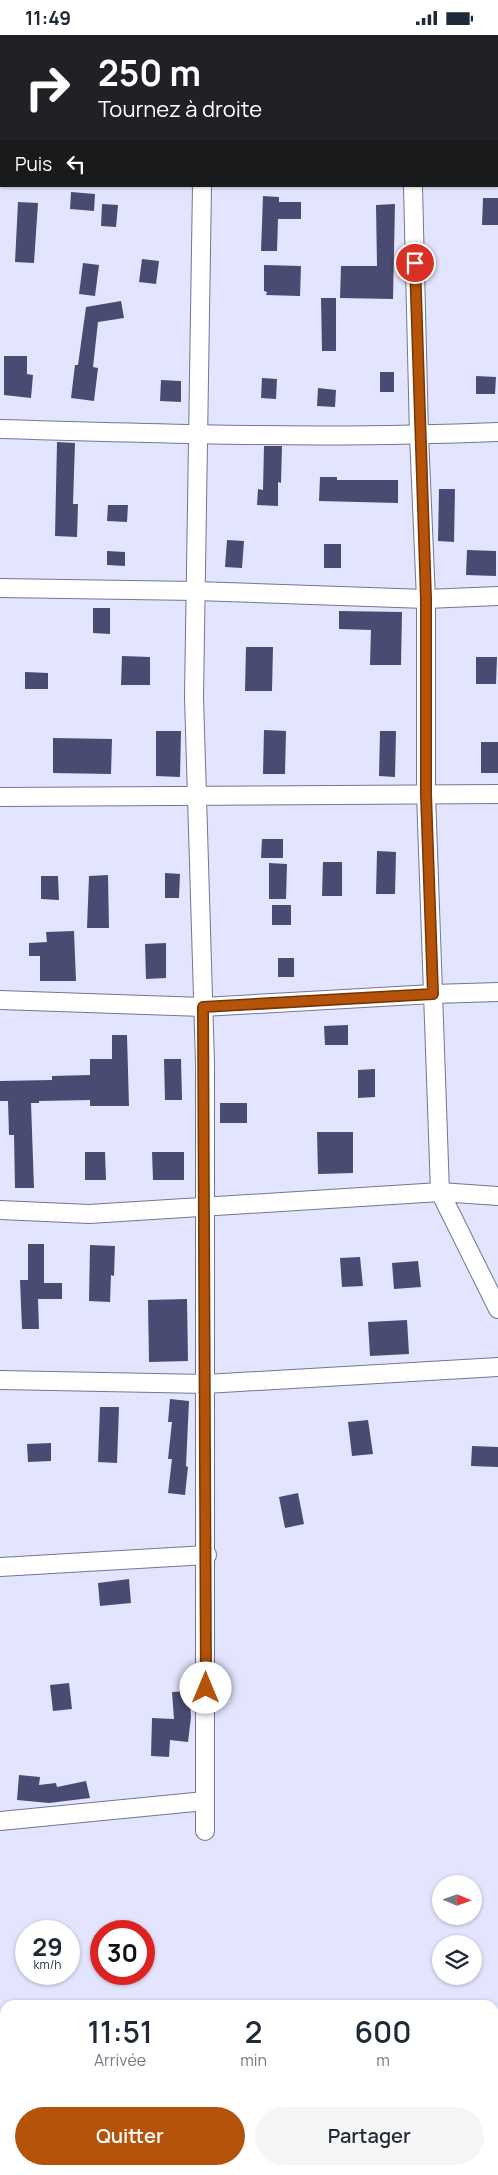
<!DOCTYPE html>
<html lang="fr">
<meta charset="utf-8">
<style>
body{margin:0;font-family:Manrope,sans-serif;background:#f6f6f7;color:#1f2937;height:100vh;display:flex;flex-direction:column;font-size:19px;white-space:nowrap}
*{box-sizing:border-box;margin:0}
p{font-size:16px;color:#747a83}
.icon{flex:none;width:28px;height:28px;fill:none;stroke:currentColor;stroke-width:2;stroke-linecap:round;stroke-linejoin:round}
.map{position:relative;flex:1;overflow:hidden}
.drawer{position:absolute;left:0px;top:1965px;width:499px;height:175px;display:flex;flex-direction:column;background:#fff;border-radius:15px 15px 0 0;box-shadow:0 1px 4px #0004}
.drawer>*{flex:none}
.guide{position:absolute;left:0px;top:0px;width:499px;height:152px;box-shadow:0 1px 4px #0004;background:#202124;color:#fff;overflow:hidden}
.needle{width:32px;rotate:92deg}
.tools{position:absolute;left:432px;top:1840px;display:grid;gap:10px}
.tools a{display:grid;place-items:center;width:50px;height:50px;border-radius:50%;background:#fff;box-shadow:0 1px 4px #0004;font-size:25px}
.speed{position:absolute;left:15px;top:1885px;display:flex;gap:10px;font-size:25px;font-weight:700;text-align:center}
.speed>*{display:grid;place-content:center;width:65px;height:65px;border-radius:50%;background:#fff;box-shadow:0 1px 4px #0004;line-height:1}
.speed small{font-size:12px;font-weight:400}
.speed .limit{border:8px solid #d22;background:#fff;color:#111}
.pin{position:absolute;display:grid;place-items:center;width:42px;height:42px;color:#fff;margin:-21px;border:2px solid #fff;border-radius:50%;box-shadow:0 1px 5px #0007}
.me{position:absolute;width:55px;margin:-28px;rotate:0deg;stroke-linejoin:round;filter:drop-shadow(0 0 4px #0008)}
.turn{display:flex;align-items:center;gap:18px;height:105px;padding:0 15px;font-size:22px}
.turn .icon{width:65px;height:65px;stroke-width:2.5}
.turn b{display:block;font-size:35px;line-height:42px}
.then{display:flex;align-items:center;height:48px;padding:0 15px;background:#0003;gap:10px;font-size:19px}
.eta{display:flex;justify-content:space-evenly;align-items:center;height:85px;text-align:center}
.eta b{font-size:30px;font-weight:600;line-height:35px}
.action{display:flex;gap:10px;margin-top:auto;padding:10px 15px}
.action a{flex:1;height:58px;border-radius:30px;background:#b45309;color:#fff;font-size:20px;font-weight:600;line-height:58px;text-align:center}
.action a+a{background:#f6f6f7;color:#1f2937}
.status{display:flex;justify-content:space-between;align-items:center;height:35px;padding:0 25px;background:#fff;direction:ltr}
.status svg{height:14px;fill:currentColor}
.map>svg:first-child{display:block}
.building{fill:#494b72}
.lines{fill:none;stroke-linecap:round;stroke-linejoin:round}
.minor-casing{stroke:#737691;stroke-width:20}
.minor{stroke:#fff;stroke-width:18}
.route-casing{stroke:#753606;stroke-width:12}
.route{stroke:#b45309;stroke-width:9}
</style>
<div class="status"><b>11:49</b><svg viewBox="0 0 49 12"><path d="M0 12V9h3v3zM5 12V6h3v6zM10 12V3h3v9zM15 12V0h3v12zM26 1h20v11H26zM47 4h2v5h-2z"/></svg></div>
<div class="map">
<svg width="498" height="2140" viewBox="0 0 498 2140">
<rect width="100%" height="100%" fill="#e2e5fd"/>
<g class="building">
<path d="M 71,157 L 95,159 L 94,176 L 70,174 Z"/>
<path d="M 263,161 L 279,162 L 279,167 L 301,167 L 301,184 L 278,184 L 277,216 L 261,216 Z"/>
<path d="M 483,163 L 498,163 L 498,190 L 482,190 Z"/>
<path d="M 18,167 L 38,168 L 34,228 L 15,227 Z"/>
<path d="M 102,169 L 118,170 L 116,192 L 101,191 Z"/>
<path d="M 395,169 L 393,264 L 340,263 L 341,231 L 377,231 L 376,170 Z"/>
<path d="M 142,224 L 159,226 L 156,249 L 139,247 Z"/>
<path d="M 83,228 L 99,230 L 95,261 L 79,259 Z"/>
<path d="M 264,230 L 301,231 L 300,261 L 266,260 L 267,257 L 264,256 Z"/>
<path d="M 321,263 L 336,263 L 336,316 L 322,316 Z"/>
<path d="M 121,266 L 124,283 L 98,287 L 93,332 L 98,333 L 94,366 L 71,363 L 75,330 L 78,330 L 86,272 Z"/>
<path d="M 4,321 L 27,321 L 27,339 L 33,340 L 31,363 L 4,360 Z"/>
<rect x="380" y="337" width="14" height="20"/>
<path d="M 476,341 L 496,342 L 495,359 L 476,359 Z"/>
<path d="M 262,343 L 277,344 L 276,364 L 261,363 Z"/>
<path d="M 161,345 L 181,346 L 181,367 L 160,366 Z"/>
<path d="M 318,353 L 336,355 L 335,372 L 317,371 Z"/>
<path d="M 57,407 L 75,408 L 73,469 L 78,469 L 77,502 L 55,501 Z"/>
<path d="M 264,411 L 282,411 L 281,448 L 278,447 L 278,471 L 257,470 L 258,454 L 263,455 Z"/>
<path d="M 320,442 L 337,442 L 337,445 L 398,445 L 398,468 L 319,466 Z"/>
<path d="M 439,454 L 455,454 L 454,507 L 438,506 Z"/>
<path d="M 108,470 L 128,470 L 127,487 L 107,486 Z"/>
<path d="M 227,505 L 244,506 L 242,533 L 225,532 Z"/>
<rect x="324" y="509" width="17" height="24"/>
<path d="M 467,515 L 496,516 L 496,541 L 466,540 Z"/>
<path d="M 107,516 L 125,517 L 125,531 L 107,530 Z"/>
<path d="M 93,573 L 110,573 L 110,599 L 93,598 Z"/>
<path d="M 339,576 L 402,577 L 401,630 L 370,630 L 371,595 L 339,594 Z"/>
<path d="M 246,612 L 273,612 L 272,656 L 245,656 Z"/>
<path d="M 122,621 L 150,622 L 150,650 L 121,650 Z"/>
<path d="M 476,622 L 497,622 L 496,649 L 476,649 Z"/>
<path d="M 25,637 L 48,638 L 48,654 L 25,654 Z"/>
<path d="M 264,695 L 286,696 L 285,739 L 263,739 Z"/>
<path d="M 156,696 L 181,696 L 180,742 L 156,741 Z"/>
<path d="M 380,696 L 396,696 L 395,742 L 379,741 Z"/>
<path d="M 53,703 L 112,704 L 111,739 L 53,738 Z"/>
<rect x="481" y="707" width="17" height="31"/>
<path d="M 262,804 L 283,804 L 283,823 L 261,823 Z"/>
<path d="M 377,816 L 396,817 L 395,859 L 376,859 Z"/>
<path d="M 323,827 L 342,827 L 342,861 L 322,861 Z"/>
<path d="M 269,828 L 287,829 L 286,864 L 269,864 Z"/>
<path d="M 165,838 L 180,839 L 179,863 L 165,863 Z"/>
<path d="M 108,840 L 109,893 L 87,893 L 89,841 Z"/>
<path d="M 41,841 L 58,841 L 59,865 L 41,864 Z"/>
<rect x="272" y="870" width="19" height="20"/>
<path d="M 74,896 L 76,946 L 40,946 L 40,921 L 29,921 L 29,908 L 47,907 L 46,897 Z"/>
<path d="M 166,908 L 166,943 L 146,944 L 145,909 Z"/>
<rect x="278" y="923" width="16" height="19"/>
<path d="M 348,990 L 348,1010 L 325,1010 L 324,991 Z"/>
<path d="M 112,1000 L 127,1000 L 129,1071 L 90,1071 L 90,1065 L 39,1066 L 39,1068 L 31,1068 L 34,1153 L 15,1153 L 14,1100 L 9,1100 L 8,1066 L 0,1066 L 0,1046 L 52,1045 L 52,1041 L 90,1040 L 90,1024 L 112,1024 Z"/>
<path d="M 164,1024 L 181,1024 L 182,1065 L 165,1065 Z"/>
<path d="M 375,1034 L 375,1062 L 358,1063 L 358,1035 Z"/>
<rect x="220" y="1068" width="27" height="20"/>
<path d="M 317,1097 L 353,1097 L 353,1138 L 318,1139 Z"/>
<path d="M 85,1117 L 105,1117 L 106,1145 L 85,1145 Z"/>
<path d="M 152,1117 L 184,1117 L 184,1145 L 153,1145 Z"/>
<path d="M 28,1209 L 44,1209 L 44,1248 L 62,1248 L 62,1264 L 38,1264 L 39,1294 L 22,1294 L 20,1245 L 28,1245 Z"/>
<path d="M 90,1210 L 115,1211 L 114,1241 L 111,1240 L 110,1267 L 89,1266 Z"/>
<path d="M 360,1222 L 363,1251 L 342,1252 L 340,1223 Z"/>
<path d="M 418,1226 L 421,1252 L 394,1254 L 392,1228 Z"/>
<path d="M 187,1264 L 188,1326 L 149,1327 L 148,1265 Z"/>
<path d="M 407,1285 L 409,1319 L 370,1321 L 368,1287 Z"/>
<path d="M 170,1364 L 189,1366 L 186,1431 L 188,1432 L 185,1460 L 168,1458 L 172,1424 L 168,1424 L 172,1387 L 168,1387 Z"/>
<path d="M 100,1372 L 119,1372 L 117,1428 L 98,1427 Z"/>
<path d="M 368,1385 L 373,1419 L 352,1421 L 348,1387 Z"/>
<path d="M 51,1408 L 51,1426 L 28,1427 L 27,1409 Z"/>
<path d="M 472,1411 L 498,1412 L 498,1432 L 471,1431 Z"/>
<path d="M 298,1458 L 304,1489 L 285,1493 L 279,1462 Z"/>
<path d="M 129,1544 L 131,1568 L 100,1571 L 98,1548 Z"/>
<path d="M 69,1648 L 72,1674 L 53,1676 L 50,1650 Z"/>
<path d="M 189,1656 L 191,1682 L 188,1707 L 170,1705 L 169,1722 L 151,1721 L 152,1683 L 174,1684 L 172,1657 Z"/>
<path d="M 19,1740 L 40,1742 L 39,1750 L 56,1748 L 57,1752 L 86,1746 L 90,1763 L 49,1768 L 17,1765 Z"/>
</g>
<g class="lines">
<g class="minor-casing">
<g id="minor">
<path d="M 200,0 L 200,1"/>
<path d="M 411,0 L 411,1"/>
<path d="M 0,127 L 1,127"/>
<path d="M 202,151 L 194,662 L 205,1028 L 205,1796"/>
<path d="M 413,151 L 419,400 L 426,564 L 426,759 L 440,1157 L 498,1274"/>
<path d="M 0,394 C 166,399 332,404 498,397"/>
<path d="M 0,553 L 195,556 L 426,564 L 498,561"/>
<path d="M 0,762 L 498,759"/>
<path d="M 0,965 L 203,972 L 433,959 L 498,957"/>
<path d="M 0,1175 L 89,1179 L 440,1157 L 498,1161"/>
<path d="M 0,1345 L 206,1349 L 498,1332"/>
<path d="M 0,1532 L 207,1520"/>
<path d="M 0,1786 L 205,1766"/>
<path d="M 0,2057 L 5,2115"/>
<path d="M 7,2135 L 7,2140"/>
</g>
</g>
<use href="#minor" class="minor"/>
</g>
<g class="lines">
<g class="route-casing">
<path id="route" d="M 206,1653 L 203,972 L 433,959 L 426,759 L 426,564 L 415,228"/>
</g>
<use href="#route" class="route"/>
</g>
</svg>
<div class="tools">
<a><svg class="needle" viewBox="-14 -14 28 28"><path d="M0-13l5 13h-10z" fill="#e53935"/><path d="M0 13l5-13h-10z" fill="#747a83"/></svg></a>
<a><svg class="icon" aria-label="layers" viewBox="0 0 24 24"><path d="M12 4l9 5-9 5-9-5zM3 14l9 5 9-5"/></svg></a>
</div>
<div class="speed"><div>29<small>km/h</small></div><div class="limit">30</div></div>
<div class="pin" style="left:415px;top:228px;background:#d93025"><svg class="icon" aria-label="arrive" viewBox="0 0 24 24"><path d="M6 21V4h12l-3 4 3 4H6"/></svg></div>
<svg class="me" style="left:206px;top:1653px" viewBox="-20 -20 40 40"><circle r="19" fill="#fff"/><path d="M0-13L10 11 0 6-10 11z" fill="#b45309"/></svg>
<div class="guide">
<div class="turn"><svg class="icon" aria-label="right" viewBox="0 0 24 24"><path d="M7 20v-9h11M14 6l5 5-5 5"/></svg><div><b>250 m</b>Tournez à droite</div></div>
<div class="then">Puis<svg class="icon" aria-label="left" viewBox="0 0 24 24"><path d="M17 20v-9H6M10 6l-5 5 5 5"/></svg></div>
</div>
<section class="drawer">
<div class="eta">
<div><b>11:51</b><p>Arrivée</p></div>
<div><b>2</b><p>min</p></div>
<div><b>600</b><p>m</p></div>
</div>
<div class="action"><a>Quitter</a><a>Partager</a></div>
</section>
</div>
